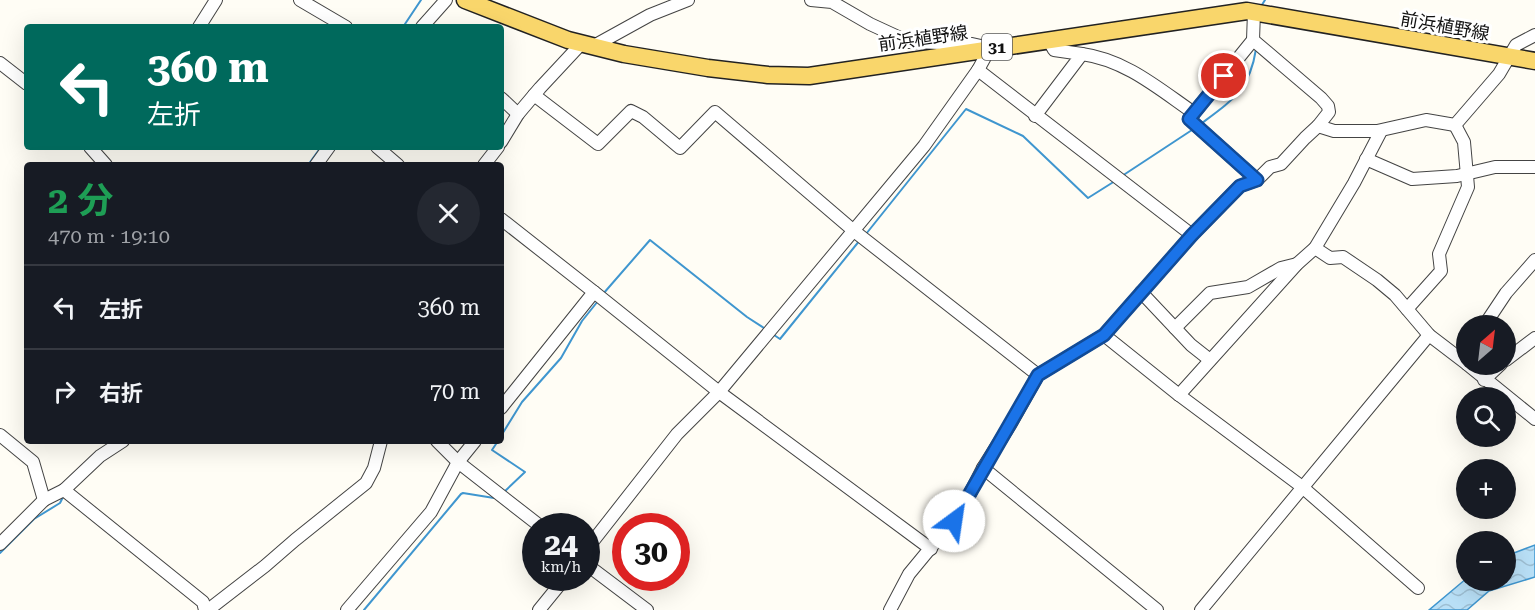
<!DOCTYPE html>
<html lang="ja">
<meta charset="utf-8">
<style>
body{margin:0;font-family:"Roboto Serif","Noto Sans JP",serif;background:#242831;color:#f1f3f6;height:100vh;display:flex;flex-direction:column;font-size:22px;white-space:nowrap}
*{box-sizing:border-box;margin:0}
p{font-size:20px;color:#9ea1a6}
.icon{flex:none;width:33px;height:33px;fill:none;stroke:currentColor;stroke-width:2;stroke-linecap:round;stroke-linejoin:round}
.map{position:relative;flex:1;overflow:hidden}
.side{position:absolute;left:24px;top:162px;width:480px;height:282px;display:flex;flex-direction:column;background:#171b24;border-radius:6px;box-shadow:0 6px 24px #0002}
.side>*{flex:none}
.banner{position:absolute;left:24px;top:24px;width:480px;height:126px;border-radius:6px;box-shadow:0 6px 24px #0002;background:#00695c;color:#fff;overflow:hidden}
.needle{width:39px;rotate:28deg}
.tools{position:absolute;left:1456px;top:315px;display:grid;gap:12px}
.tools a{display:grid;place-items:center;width:60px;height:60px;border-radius:50%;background:#171b24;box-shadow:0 6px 24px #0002;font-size:30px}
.speed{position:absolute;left:522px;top:513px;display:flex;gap:12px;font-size:30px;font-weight:700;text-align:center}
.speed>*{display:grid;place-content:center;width:78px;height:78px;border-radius:50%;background:#171b24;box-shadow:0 6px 24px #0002;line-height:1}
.speed small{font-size:15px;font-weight:400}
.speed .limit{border:9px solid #d22;background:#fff;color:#111}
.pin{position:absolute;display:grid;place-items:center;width:51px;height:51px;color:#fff;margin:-26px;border:3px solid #fff;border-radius:50%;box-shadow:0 2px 6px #0007}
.me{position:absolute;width:66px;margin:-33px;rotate:31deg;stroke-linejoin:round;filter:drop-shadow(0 0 4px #0008)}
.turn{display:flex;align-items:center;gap:21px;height:126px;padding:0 24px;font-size:27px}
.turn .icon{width:78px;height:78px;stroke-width:2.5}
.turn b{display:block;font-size:42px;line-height:51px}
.round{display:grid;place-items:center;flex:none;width:63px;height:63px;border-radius:32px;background:#242831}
.head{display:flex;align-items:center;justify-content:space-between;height:102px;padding:0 24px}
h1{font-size:36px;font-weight:700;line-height:45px;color:#1e9e55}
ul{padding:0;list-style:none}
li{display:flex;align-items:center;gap:18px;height:84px;padding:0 24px;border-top:2px solid #363941}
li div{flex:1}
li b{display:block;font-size:22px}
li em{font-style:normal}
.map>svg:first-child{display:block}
.water{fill:url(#water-waves);stroke:#3f96cf;stroke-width:1.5}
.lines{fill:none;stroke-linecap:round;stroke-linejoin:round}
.stream{stroke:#3f96cf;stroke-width:2}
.minor-casing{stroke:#444;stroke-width:14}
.major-casing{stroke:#222;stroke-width:19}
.minor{stroke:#fff;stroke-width:12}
.major{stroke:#f9d66b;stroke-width:16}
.route-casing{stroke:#114b97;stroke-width:15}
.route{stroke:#1a73e8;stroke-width:10}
.labels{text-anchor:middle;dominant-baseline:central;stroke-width:6;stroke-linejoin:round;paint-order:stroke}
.shield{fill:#fff;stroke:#585858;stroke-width:1.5}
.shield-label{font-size:16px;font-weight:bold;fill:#111}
.street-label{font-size:18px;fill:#111;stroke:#fff}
</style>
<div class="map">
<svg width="1535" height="610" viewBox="0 0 1535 610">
<defs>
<pattern id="water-waves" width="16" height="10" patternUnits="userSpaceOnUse" patternTransform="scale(1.5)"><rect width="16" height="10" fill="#b9e0f7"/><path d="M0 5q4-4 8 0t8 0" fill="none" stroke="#9ebfd3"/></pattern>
</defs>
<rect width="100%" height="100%" fill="#fffdf5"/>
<path class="water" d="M 1535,545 L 1535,577 L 1489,591 L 1467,610 L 1429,610 L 1467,578 L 1467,580 L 1506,580 L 1506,556 Z"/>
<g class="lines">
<g class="stream">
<path d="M 1260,8 L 1265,0"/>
<path d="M 403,27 L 421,0"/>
<path d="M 1202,123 C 1233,100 1250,89 1256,49"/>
<path d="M 308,165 L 321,147"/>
<path d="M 1122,176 L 1195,128"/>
<path d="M 866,234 L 966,109 L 1023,136 L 1088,198 L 1115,181"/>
<path d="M 603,294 L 650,240 L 747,317 L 767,330"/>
<path d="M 774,335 L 780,339 L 860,240"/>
<path d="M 501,436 L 522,402 L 561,358 L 582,321 L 598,301"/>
<path d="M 498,441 L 492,450 L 525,472 L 504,492"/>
<path d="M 0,553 L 34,519 L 60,503 L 64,495"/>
<path d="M 364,610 L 461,494 L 463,493 L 494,498"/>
</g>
<g class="minor-casing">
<g id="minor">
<path d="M 300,0 L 346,27"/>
<path d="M 1254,12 L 1253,40 L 1321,98 L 1328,106 L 1329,112 L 1318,126 L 1334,131 L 1377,131 L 1426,120 L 1455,125 L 1499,74 L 1516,45 L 1535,35"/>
<path d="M 199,27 L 216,0"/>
<path d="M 422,27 L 446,0"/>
<path d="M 1253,40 L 1189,119 L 1257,180"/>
<path d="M 592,47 L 650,15 L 688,0"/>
<path d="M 1082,54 C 1126,60 1159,89 1194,113"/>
<path d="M 0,63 L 27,84"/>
<path d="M 978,70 L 1192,235"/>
<path d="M 534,95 L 598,144 L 631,111 L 643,117 L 680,148 L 715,112 L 854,231 L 1038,375"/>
<path d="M 501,98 L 518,114"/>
<path d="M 1035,116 L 1082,54 L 1054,50 L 1048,39"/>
<path d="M 501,142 L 518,114 L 540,88 L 581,44"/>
<path d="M 90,147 L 106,165"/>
<path d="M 377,147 L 398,165"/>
<path d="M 1366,159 L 1412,179 L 1457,176 L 1495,167 L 1535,167"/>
<path d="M 316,165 L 329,147"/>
<path d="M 484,165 L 498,147"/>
<path d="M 501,219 L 594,292 L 501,408"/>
<path d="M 1315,248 L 1330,258 L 1343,257 L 1377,280 L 1395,295 L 1429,335 L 1467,364"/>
<path d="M 594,292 L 719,392 L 931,549"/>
<path d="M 1141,292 L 1191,345 L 1210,360"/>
<path d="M 1407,309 L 1441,271 L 1439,254 L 1468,187 L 1464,142 L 1455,125"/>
<path d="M 1484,326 L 1506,293 L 1535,260"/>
<path d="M 1175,328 L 1210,293 L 1248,287 L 1281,268 L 1297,264"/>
<path d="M 1104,335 L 1192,235 L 1240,186 L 1257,180 L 1270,167 L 1281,164 L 1305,138 L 1318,126"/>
<path d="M 1506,360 L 1535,338"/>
<path d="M 1467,364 L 1535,419"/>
<path d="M 1484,380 L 1501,364"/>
<path d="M 1179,395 L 1297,264 L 1315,248 L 1354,183 L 1381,131"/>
<path d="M 0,435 L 33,462 L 44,500"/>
<path d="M 437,441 L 458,462 L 540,526"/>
<path d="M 64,490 L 203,602 L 205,610"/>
<path d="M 0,544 L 44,500 L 64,490 L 100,456 L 123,441"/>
<path d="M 586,550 L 677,434 L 719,392 L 924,146 L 978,70 L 990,48 L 972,44 L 909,42 L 870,24 L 832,2 L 811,0"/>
<path d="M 586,564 L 647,610"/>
<path d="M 208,610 L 265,566 L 295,540 L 366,483 L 374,468 L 381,441"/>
<path d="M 347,610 L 431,512 L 458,462 L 475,441"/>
<path d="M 539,610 L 565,578"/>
<path d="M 890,610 L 909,574 L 961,511 L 983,468"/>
<path d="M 1157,610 L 983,468 L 1010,425 L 1038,375 L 1104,335 L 1179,395 L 1301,486 L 1418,588"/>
<path d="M 1201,610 L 1429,335"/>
</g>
</g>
<g class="major-casing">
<path id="major" d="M 465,0 L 568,40 L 624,54 L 708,68 L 768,75 L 809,76 L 1247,11 L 1535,61"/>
</g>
<use href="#minor" class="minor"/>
<use href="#major" class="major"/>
</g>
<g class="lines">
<g class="route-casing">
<path id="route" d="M 954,521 L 1038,375 L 1104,335 L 1192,235 L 1240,186 L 1257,180 L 1189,119 L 1224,76"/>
</g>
<use href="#route" class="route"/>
</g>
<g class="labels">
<rect class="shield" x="982" y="34" width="30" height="26" rx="4.5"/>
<g class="shield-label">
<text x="997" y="47">31</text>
</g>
<g class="street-label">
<text transform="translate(1445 26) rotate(10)">前浜植野線</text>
<text transform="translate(923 38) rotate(-8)">前浜植野線</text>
</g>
</g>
</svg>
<div class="tools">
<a><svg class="needle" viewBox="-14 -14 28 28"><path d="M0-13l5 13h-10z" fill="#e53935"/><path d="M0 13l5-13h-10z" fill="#9ea1a6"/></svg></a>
<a><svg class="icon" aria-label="search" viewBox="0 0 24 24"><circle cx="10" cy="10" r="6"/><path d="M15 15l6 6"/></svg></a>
<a>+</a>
<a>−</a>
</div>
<div class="speed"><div>24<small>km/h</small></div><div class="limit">30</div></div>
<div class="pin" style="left:1224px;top:76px;background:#d93025"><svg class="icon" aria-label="arrive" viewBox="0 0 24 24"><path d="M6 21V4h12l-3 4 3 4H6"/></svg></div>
<svg class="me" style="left:954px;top:521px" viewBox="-20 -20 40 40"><circle r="19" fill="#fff"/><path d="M0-13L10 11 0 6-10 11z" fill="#1a73e8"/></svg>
<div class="banner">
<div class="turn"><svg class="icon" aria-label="left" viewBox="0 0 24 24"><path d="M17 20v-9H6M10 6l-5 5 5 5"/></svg><div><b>360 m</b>左折</div></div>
</div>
<section class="side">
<div class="head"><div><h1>2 分</h1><p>470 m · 19:10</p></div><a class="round"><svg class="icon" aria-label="close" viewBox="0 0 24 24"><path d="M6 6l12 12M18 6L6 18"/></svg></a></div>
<ul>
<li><svg class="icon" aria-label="left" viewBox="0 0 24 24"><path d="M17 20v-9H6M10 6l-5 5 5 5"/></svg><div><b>左折</b></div><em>360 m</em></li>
<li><svg class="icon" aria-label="right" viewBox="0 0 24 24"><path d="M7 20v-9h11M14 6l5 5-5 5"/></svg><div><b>右折</b></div><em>70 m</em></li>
</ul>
</section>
</div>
